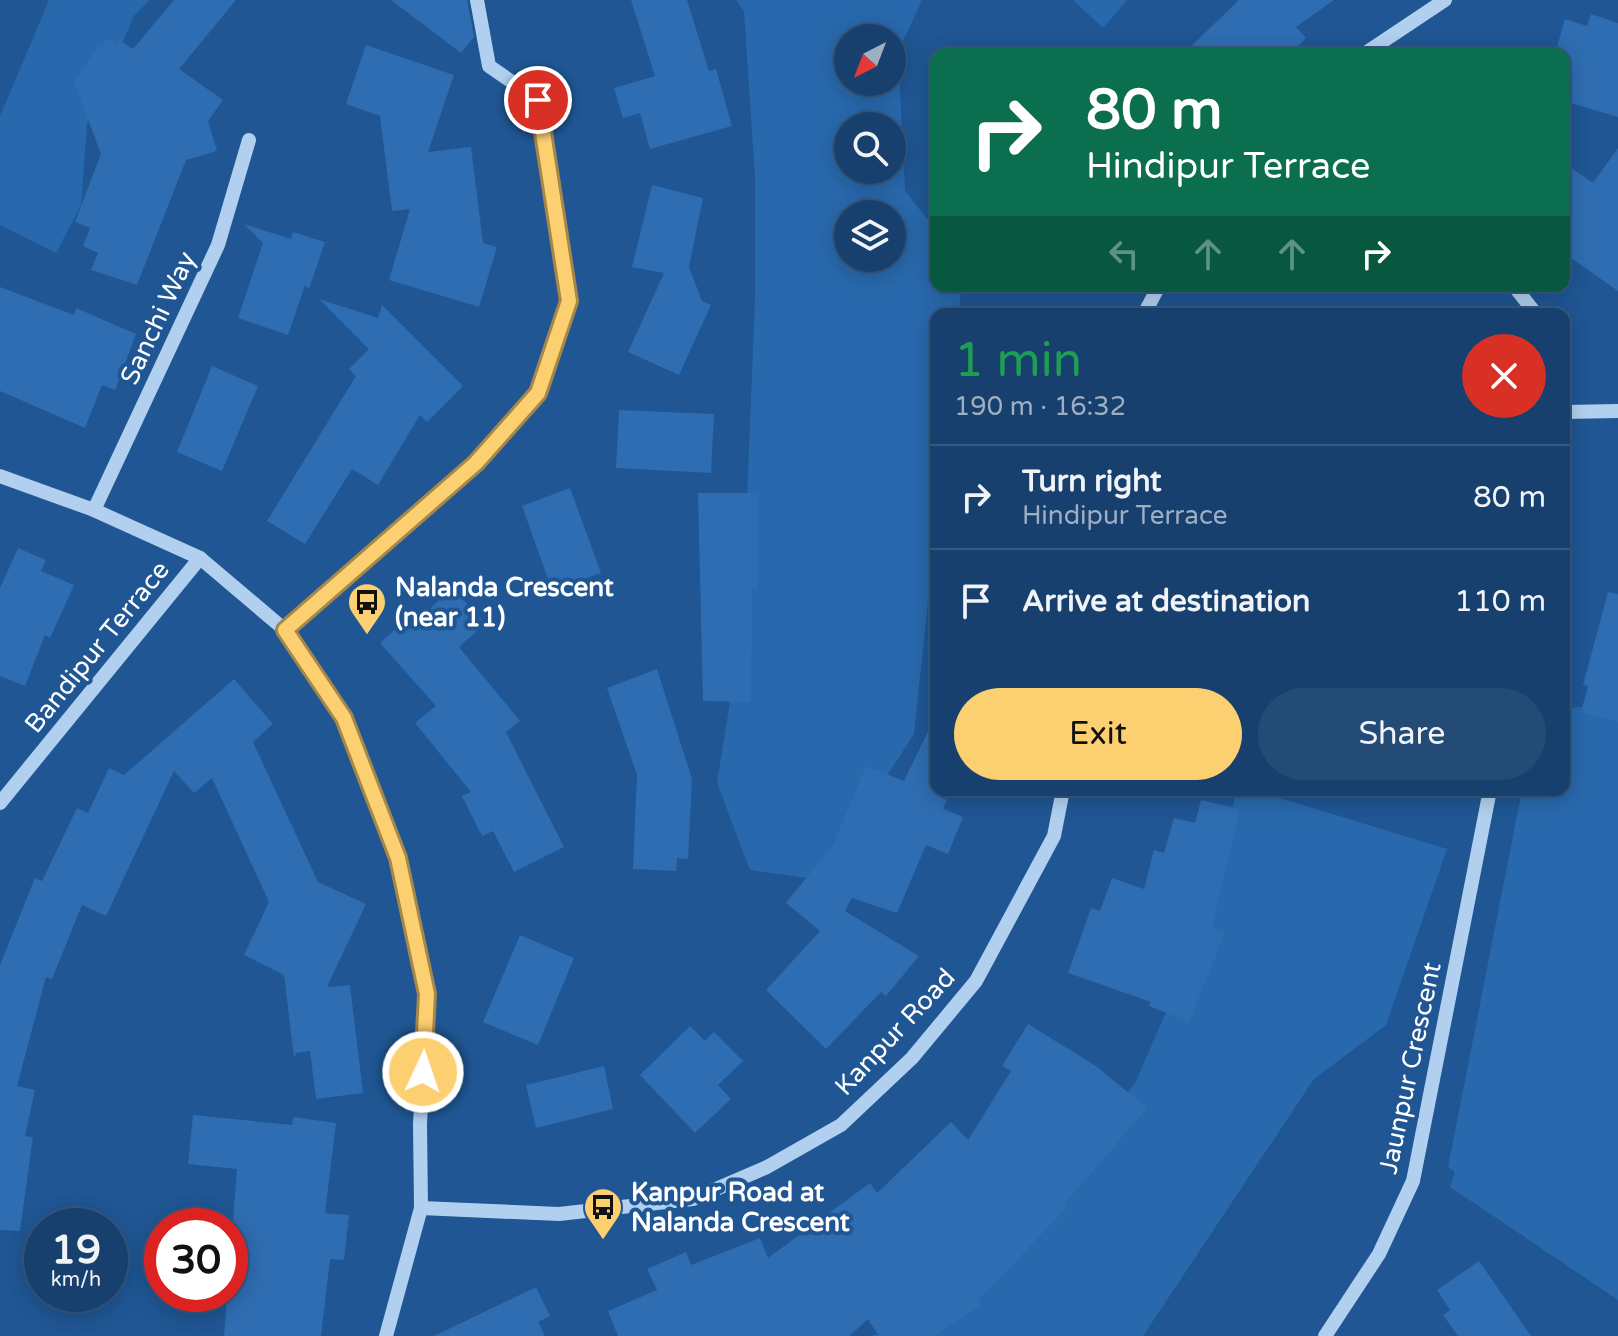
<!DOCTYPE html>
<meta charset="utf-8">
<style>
body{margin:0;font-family:"Varela Round",sans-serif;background:#244b76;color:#f1f3f6;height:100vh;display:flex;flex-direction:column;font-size:30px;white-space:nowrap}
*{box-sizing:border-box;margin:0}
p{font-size:26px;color:#9eafc2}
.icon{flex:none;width:44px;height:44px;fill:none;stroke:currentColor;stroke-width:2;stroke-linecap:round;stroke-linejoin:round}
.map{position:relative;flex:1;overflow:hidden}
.details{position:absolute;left:930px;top:308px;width:640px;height:488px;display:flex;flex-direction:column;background:#17406e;border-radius:16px;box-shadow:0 4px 20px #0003,0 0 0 2px #365981}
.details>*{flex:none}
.top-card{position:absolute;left:930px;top:48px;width:640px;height:244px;border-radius:16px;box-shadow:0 4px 20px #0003,0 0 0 2px #365981;background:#0b6e4f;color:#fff;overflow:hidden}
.needle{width:52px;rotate:222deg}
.buttons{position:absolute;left:834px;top:24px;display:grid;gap:16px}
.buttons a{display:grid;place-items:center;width:72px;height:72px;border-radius:50%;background:#17406e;box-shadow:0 4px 20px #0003,0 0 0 2px #365981;font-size:40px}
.speed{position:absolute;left:24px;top:1208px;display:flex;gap:16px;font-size:40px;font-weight:700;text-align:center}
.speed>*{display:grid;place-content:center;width:104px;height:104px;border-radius:50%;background:#17406e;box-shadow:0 4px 20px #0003,0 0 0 2px #365981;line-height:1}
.speed small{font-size:20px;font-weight:400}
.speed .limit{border:12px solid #d22;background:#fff;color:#111}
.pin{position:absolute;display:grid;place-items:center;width:68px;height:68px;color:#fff;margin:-34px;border:4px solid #fff;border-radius:50%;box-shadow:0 2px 8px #0007}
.me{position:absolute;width:88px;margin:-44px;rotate:3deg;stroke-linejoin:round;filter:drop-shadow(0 0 6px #0008)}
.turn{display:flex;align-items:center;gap:28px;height:168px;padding:0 24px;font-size:36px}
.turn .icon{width:104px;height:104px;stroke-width:2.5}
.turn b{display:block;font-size:56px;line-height:68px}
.lanes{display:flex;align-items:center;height:76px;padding:0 24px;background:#0003;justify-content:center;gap:40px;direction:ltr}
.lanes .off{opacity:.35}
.round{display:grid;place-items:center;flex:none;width:84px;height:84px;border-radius:42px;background:#244b76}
.head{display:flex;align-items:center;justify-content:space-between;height:136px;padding:0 24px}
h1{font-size:48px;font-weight:600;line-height:60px;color:#1e9e55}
.button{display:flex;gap:16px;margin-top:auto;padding:16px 24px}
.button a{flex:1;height:92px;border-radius:48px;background:#fccf71;color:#111;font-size:32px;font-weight:600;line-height:92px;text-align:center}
.button a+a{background:#244b76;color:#f1f3f6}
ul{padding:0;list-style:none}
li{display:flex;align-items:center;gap:24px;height:104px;padding:0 24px;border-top:2px solid #365981}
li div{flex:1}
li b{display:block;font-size:30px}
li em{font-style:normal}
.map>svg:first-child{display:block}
.green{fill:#2868ac;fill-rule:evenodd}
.building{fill:#2e6db1}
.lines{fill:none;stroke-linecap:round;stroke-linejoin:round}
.minor{stroke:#b1cfee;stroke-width:14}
.route-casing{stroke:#a48749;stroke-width:20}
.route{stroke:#fccf71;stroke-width:14}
.labels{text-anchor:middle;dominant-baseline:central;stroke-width:8;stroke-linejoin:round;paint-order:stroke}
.street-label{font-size:26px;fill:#fff;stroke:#1f5693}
.poi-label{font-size:26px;font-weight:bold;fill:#fff;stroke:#1f5693;text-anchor:start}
</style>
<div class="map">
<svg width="1618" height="1336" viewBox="0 0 1618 1336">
<rect width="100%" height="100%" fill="#1f5693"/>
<g class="green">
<path d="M 49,0 L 150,0 L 134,16 L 87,124 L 81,205 L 56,253 L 0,225 L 0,116 Z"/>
<path d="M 736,0 L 922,0 L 898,52 L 905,191 L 936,230 L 936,286 L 961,286 L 959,314 L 936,314 L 936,525 L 914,734 L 861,816 L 807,878 L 750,870 L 717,783 L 742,626 L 755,298 L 755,177 L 744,11 ZM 848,38 L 892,38 L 892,82 L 848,82 ZM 848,126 L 892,126 L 892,170 L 848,170 ZM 848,214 L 892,214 L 892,258 L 848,258 Z"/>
<path d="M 1073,0 L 1127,0 L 1103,28 Z"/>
<path d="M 1618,705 L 1618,1300 L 1450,1187 L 1455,1172 L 1448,1167 L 1522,790 L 1564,790 L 1564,708 Z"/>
<path d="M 1236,790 L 1254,790 L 1447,849 L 1386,1025 L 1314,1079 L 1143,1336 L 871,1336 L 892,1331 L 1007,1241 L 1135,1083 L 1215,900 Z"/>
</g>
<g class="building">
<path d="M 174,0 L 236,0 L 179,69 L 223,100 L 208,121 L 217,151 L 186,160 L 137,285 L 91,270 L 98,253 L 83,246 L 90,228 L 75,222 L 101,154 L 74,82 L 99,45 L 102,47 L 107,38 L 116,44 L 119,40 L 133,49 Z"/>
<path d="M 391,0 L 467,0 L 474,37 L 461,53 Z"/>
<path d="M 631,0 L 687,0 L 709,71 L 716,69 L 732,126 L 650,149 L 640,113 L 623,118 L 614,88 L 655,76 Z"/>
<path d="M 1239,0 L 1334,0 L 1296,27 L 1306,38 L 1290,54 L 1183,54 Z"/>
<path d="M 1591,14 L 1618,23 L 1618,117 L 1564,101 L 1564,54 L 1555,54 L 1565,19 L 1587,26 Z"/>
<path d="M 366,45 L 454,75 L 428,152 L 471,147 L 483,243 L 497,247 L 479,307 L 389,280 L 410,209 L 392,211 L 380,116 L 346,104 Z"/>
<path d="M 1618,148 L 1618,291 L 1564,253 L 1564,163 L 1593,183 Z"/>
<path d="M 652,185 L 703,198 L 689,267 L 702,301 L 711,305 L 679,375 L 628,352 L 664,273 L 632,267 Z"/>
<path d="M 244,224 L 291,239 L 293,232 L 325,242 L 309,289 L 305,285 L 288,335 L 238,318 L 263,243 Z"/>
<path d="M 0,287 L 74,315 L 76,308 L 136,334 L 115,390 L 102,385 L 85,428 L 0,391 Z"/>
<path d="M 319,299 L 378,318 L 382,305 L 463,386 L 427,422 L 420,415 L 378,485 L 352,469 L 305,544 L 267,521 L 356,376 L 349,369 L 369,349 Z"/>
<path d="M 212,366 L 258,386 L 222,471 L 177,452 Z"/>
<path d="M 619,410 L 714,414 L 711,473 L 616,468 Z"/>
<path d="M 570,488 L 601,573 L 552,590 L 522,506 Z"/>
<path d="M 698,493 L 758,493 L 758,588 L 752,588 L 751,702 L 703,701 Z"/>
<path d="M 18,548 L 46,560 L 41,571 L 74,585 L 50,638 L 45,635 L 25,686 L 0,676 L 0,588 Z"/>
<path d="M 453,588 L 485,624 L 459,647 L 520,721 L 506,732 L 564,847 L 514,872 L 493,831 L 482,836 L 462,796 L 471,792 L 415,723 L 436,706 L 380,643 L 413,613 L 418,619 Z"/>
<path d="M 1608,592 L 1618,594 L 1618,722 L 1581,712 L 1588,686 L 1583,685 Z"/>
<path d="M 657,669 L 692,779 L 688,859 L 677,858 L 676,871 L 633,869 L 637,775 L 607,688 Z"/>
<path d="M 234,679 L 273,724 L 253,742 L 318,882 L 366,904 L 327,987 L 350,985 L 363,1093 L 316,1099 L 310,1051 L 296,1053 L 294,1058 L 284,975 L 244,955 L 269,902 L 212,778 L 194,793 L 174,771 L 106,916 L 82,905 L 52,979 L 46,977 L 17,1086 L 35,1090 L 25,1136 L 33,1137 L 20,1231 L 0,1230 L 0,965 L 35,878 L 42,881 L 77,808 L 88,813 L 109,768 L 124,775 Z"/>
<path d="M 936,715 L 936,795 L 947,800 L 943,809 L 963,817 L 948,854 L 926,845 L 897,913 L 852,898 L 845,911 L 919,956 L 886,996 L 881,992 L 826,1049 L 766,990 L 820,931 L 786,903 L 833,845 L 866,766 L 904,781 Z"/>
<path d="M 1201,800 L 1240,809 L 1212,928 L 1225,933 L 1189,1022 L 1149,1006 L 1151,1002 L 1068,973 L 1091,908 L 1100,911 L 1112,878 L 1144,889 L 1154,850 L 1164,853 L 1174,818 L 1195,823 Z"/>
<path d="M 520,935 L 574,958 L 538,1045 L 483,1022 Z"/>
<path d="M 1028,1024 L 1096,1066 L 1147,1108 L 1064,1205 L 1067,1208 L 978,1300 L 981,1305 L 934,1336 L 879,1336 L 868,1319 L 849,1336 L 618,1336 L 608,1311 L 657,1290 L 647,1269 L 686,1252 L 691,1265 L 760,1238 L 768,1258 L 870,1183 L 877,1193 L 951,1122 L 968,1140 L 1011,1071 L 1002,1066 Z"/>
<path d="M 690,1026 L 705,1041 L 714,1032 L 743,1061 L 718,1085 L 731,1099 L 695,1133 L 640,1075 Z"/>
<path d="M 604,1066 L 613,1109 L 536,1128 L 526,1085 Z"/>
<path d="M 193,1115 L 292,1125 L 293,1117 L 336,1123 L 325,1213 L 349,1215 L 344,1260 L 330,1259 L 321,1336 L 224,1336 L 237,1169 L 188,1164 Z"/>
<path d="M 1479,1261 L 1531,1336 L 1458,1336 L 1443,1315 L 1450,1310 L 1437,1290 Z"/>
<path d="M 536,1287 L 550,1316 L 538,1322 L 545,1336 L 434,1336 Z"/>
</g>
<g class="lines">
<g class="minor">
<path d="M 1364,54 L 1445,0"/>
<path d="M 1514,286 L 1536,314"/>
<path d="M 1144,314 L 1159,286"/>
<path d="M 1565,412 L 1618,411"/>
<path d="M 0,476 L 94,510 L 200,558 L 285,630 L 344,718 L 398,858 L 427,994 L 420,1124 L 421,1208 L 386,1336"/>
<path d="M 94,510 L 218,245 L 249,140"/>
<path d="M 285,630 L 476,463 L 538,393 L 569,301 L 538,100 L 489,66 L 477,0"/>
<path d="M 0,803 L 200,558"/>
<path d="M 421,1208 L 559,1214 L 693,1199 L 767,1167 L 841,1125 L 912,1058 L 976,981 L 1054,836 L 1063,790"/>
<path d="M 1325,1336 L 1379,1254 L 1413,1181 L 1490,790"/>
</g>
</g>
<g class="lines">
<g class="route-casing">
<path id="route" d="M 423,1072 L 427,994 L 398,858 L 344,718 L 285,630 L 476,463 L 538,393 L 569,301 L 538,100"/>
</g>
<use href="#route" class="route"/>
</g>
<defs>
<g id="bus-pin" transform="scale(2)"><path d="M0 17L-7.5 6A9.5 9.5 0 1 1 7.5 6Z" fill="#fccf71" stroke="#1f5693"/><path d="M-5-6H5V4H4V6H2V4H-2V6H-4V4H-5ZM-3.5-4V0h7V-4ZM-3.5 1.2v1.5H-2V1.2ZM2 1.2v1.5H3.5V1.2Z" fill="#111"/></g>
</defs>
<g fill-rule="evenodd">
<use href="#bus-pin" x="367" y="602"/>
<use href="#bus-pin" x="603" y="1207"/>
</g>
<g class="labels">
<g class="street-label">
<text transform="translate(158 318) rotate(-65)">Sanchi Way</text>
<text transform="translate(97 647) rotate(-51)">Bandipur Terrace</text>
<text transform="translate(895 1032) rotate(-47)">Kanpur Road</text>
<text transform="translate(1410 1068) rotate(-78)">Jaunpur Crescent</text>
</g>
<g class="poi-label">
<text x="395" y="587">Nalanda Crescent<tspan x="395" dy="30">(near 11)</tspan></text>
<text x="631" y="1192">Kanpur Road at<tspan x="631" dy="30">Nalanda Crescent</tspan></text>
</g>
</g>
</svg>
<div class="buttons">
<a><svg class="needle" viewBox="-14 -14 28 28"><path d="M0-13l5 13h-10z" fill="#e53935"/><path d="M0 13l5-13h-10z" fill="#9eafc2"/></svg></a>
<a><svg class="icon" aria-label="search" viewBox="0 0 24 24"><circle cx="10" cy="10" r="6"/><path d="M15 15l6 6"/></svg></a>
<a><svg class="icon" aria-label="layers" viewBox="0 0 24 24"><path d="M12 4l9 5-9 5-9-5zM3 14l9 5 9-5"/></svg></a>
</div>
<div class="speed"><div>19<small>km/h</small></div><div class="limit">30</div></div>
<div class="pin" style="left:538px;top:100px;background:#d93025"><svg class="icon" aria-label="arrive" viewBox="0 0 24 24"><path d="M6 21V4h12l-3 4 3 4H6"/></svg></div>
<svg class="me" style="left:423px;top:1072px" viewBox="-20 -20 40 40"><circle r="17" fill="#fccf71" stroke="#fff" stroke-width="3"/><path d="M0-11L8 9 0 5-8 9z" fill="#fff"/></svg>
<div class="top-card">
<div class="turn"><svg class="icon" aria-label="right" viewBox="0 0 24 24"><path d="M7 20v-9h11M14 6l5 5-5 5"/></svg><div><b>80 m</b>Hindipur Terrace</div></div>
<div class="lanes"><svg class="icon off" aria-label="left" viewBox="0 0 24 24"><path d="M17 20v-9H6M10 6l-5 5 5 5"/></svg><svg class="icon off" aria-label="ahead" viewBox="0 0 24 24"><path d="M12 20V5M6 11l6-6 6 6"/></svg><svg class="icon off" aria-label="ahead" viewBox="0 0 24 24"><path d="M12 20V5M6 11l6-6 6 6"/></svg><svg class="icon" aria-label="right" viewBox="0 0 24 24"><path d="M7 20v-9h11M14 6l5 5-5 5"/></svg></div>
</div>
<section class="details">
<div class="head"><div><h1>1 min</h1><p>190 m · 16:32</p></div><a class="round" style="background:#d93025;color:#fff"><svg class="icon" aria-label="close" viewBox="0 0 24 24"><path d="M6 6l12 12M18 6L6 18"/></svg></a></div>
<ul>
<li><svg class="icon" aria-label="right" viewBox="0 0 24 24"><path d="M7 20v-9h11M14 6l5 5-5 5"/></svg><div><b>Turn right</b><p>Hindipur Terrace</p></div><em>80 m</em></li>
<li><svg class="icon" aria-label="arrive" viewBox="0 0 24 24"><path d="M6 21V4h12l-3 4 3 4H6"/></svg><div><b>Arrive at destination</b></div><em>110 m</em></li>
</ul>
<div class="button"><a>Exit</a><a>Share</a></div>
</section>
</div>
